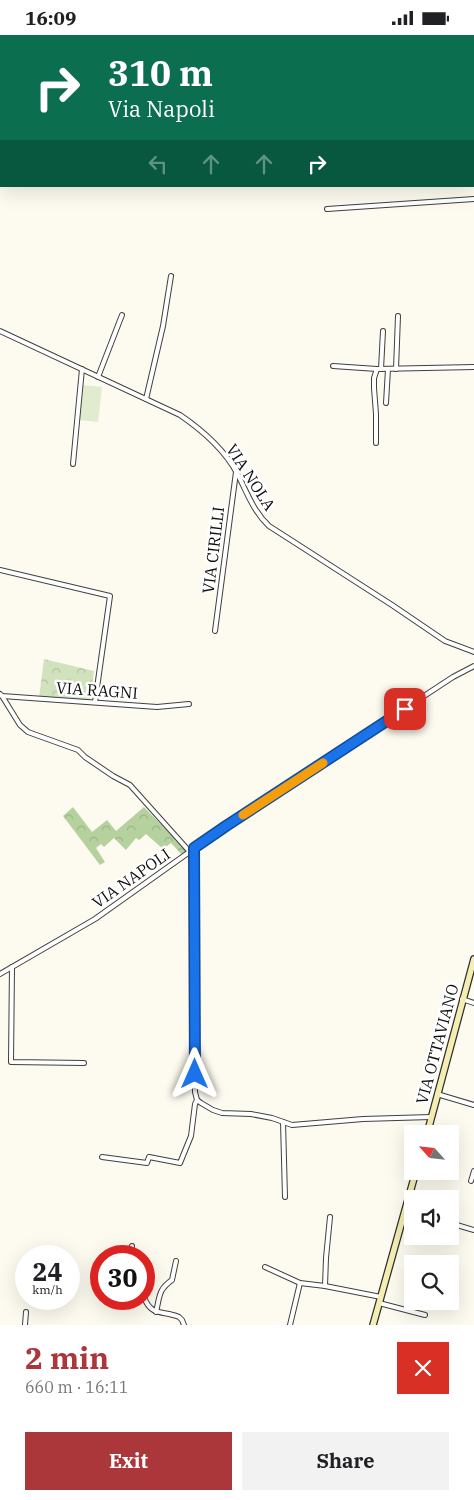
<!DOCTYPE html>
<meta charset="utf-8">
<style>
body{margin:0;font-family:"IBM Plex Serif",serif;background:#f2f2f2;color:#202124;height:100vh;display:flex;flex-direction:column;font-size:19px;white-space:nowrap}
*{box-sizing:border-box;margin:0}
p{font-size:16px;color:#757577}
.icon{flex:none;width:28px;height:28px;fill:none;stroke:currentColor;stroke-width:2;stroke-linecap:round;stroke-linejoin:round}
.map{position:relative;height:1290px;overflow:hidden}
.details{display:flex;flex-direction:column;background:#fff;flex:1}
.details>*{flex:none}
.hud{position:absolute;left:0px;top:0px;width:475px;height:152px;box-shadow:0 5px 20px #0002;background:#0b6e4f;color:#fff;overflow:hidden}
.needle{width:32px;rotate:297deg}
.buttons{position:absolute;left:404px;top:1090px;display:grid;gap:10px}
.buttons a{display:grid;place-items:center;width:55px;height:55px;border-radius:0px;background:#fff;box-shadow:0 5px 20px #0002;font-size:25px}
.speed{position:absolute;left:15px;top:1210px;display:flex;gap:10px;font-size:25px;font-weight:700;text-align:center}
.speed>*{display:grid;place-content:center;width:65px;height:65px;border-radius:50%;background:#fff;box-shadow:0 5px 20px #0002;line-height:1}
.speed small{font-size:12px;font-weight:400}
.speed .limit{border:8px solid #d22;background:#fff;color:#111}
.pin{position:absolute;display:grid;place-items:center;width:42px;height:42px;color:#fff;margin:-21px;border-radius:10px;box-shadow:0 2px 8px #0006}
.me{position:absolute;width:55px;margin:-28px;rotate:0deg;stroke-linejoin:round;filter:drop-shadow(0 0 4px #0008)}
.turn{display:flex;align-items:center;gap:18px;height:105px;padding:0 25px;font-size:22px}
.turn .icon{width:65px;height:65px;stroke-width:2.5}
.turn b{display:block;font-size:35px;line-height:42px}
.lanes{display:flex;align-items:center;height:48px;padding:0 25px;background:#0003;justify-content:center;gap:25px;direction:ltr}
.lanes .off{opacity:.35}
.round{display:grid;place-items:center;flex:none;width:52px;height:52px;border-radius:0px;background:#f2f2f2}
.overview{display:flex;align-items:center;justify-content:space-between;height:85px;padding:0 25px}
h1{font-size:30px;font-weight:700;line-height:38px;color:#ab373b}
.button{display:flex;gap:10px;margin-top:auto;padding:10px 25px}
.button a{flex:1;height:58px;border-radius:0px;background:#ab373b;color:#fff;font-size:20px;font-weight:700;line-height:58px;text-align:center}
.button a+a{background:#f2f2f2;color:#202124}
.status{display:flex;justify-content:space-between;align-items:center;height:35px;padding:0 25px;background:#fff;direction:ltr}
.status svg{height:14px;fill:currentColor}
.map>svg:first-child{display:block}
.forest{fill:url(#forest-crowns)}
.park{fill:url(#park-crowns)}
.pitch{fill:#e1ebce}
.lines{fill:none;stroke-linecap:round;stroke-linejoin:round}
.minor-casing{stroke:#404040;stroke-width:6}
.secondary-casing{stroke:#2f2f2f;stroke-width:8}
.minor{stroke:#fff;stroke-width:4}
.secondary{stroke:#f4eeb3;stroke-width:5.5}
.route-casing{stroke:#114b97;stroke-width:12}
.route{stroke:#1a73e8;stroke-width:9}
.slow{stroke:#f59e0b;stroke-width:9}
.labels{text-anchor:middle;dominant-baseline:central;stroke-width:5;stroke-linejoin:round;paint-order:stroke}
.street-label{font-size:16px;fill:#0d0d0d;stroke:#fff}
</style>
<div class="status"><b>16:09</b><svg viewBox="0 0 49 12"><path d="M0 12V9h3v3zM5 12V6h3v6zM10 12V3h3v9zM15 12V0h3v12zM26 1h20v11H26zM47 4h2v5h-2z"/></svg></div>
<div class="map">
<svg width="474" height="1290" viewBox="0 0 474 1290">
<defs>
<pattern id="forest-crowns" width="20" height="18" patternUnits="userSpaceOnUse" patternTransform="scale(1.25)"><rect width="20" height="18" fill="#b5d29e"/><path d="M2 6a3 3 0 1 1 6 0M12 15a3 3 0 1 1 6 0" fill="none" stroke="#9ab387"/></pattern>
<pattern id="park-crowns" width="20" height="18" patternUnits="userSpaceOnUse" patternTransform="scale(1.25)"><rect width="20" height="18" fill="#d0e3bd"/><path d="M2 6a3 3 0 1 1 6 0M12 15a3 3 0 1 1 6 0" fill="none" stroke="#b1c2a1"/></pattern>
</defs>
<rect width="100%" height="100%" fill="#fdfaef"/>
<path class="forest" d="M 73,772 L 92,797 L 107,785 L 116,796 L 144,772 L 187,816 L 182,820 L 171,808 L 163,814 L 146,799 L 139,805 L 136,803 L 126,815 L 114,803 L 104,812 L 101,809 L 96,813 L 105,827 L 100,830 L 63,781 Z"/>
<path class="park" d="M 44,624 L 94,636 L 90,666 L 39,663 Z"/>
<path class="pitch" d="M 82,350 L 102,352 L 98,387 L 79,385 Z"/>
<g class="lines">
<g class="minor-casing">
<g id="minor">
<path d="M 222,0 L 222,1"/>
<path d="M 327,174 L 474,164"/>
<path d="M 0,296 L 180,380 C 202,395 224,414 237,438 C 247,457 253,476 269,491 L 392,570 L 445,606 L 474,617"/>
<path d="M 333,331 L 377,334"/>
<path d="M 381,334 L 383,296"/>
<path d="M 396,334 L 398,281"/>
<path d="M 98,342 L 122,280"/>
<path d="M 146,364 L 163,291 L 171,241"/>
<path d="M 386,368 L 388,334"/>
<path d="M 376,408 L 376,379 L 374,353 L 374,343 L 377,334 L 474,332"/>
<path d="M 73,429 L 82,334"/>
<path d="M 0,535 L 110,561 L 95,667"/>
<path d="M 215,596 L 236,437"/>
<path d="M 0,659 L 2,661 L 157,672 L 189,669"/>
<path d="M 2,661 L 20,690 L 28,697 L 78,715 L 85,722 L 113,741 L 130,750 L 190,817"/>
<path d="M 194,813 L 195,1057 L 197,1065 L 201,1068 L 213,1075 L 222,1078 L 251,1079 L 272,1083 L 292,1090 L 363,1084 L 431,1082"/>
<path d="M 12,932 L 11,1027 L 84,1028"/>
<path d="M 0,939 L 95,884 L 226,791 L 453,642 L 474,631"/>
<path d="M 462,964 L 474,968"/>
<path d="M 437,1059 L 474,1070"/>
<path d="M 283,1087 L 285,1162"/>
<path d="M 102,1122 L 147,1128 L 149,1122 L 180,1128 L 191,1101 L 195,1069 L 197,1065"/>
<path d="M 471,1146 L 474,1136"/>
<path d="M 450,1188 L 474,1195"/>
<path d="M 131,1221 L 132,1211"/>
<path d="M 265,1232 L 300,1248 L 325,1251 L 326,1223 L 330,1182"/>
<path d="M 325,1251 L 381,1262"/>
<path d="M 144,1262 C 151,1282 163,1275 179,1282 L 182,1285 L 184,1290"/>
<path d="M 379,1268 L 425,1280"/>
<path d="M 156,1277 C 160,1261 158,1255 172,1245 L 176,1226"/>
<path d="M 25,1290 L 26,1277"/>
<path d="M 290,1290 L 300,1248"/>
</g>
</g>
<g class="secondary-casing">
<g id="secondary">
<path d="M 427,1099 L 474,924"/>
<path d="M 373,1290 L 416,1136"/>
</g>
</g>
<use href="#minor" class="minor"/>
<use href="#secondary" class="secondary"/>
</g>
<g class="lines">
<g class="route-casing">
<path id="route" d="M 195,1039 L 194,813 L 226,791 L 405,674"/>
</g>
<use href="#route" class="route"/>
<path class="slow" d="M 243,780 L 323,728"/>
</g>
<g class="labels">
<g class="street-label">
<text transform="translate(251 442) rotate(57)">VIA NOLA</text>
<text transform="translate(213 515) rotate(-83)">VIA CIRILLI</text>
<text transform="translate(97 655) rotate(4)">VIA RAGNI</text>
<text transform="translate(131 843) rotate(-35)">VIA NAPOLI</text>
<text transform="translate(437 1009) rotate(-75)">VIA OTTAVIANO</text>
</g>
</g>
</svg>
<div class="buttons">
<a><svg class="needle" viewBox="-14 -14 28 28"><path d="M0-13l5 13h-10z" fill="#e53935"/><path d="M0 13l5-13h-10z" fill="#757577"/></svg></a>
<a><svg class="icon" aria-label="sound" viewBox="0 0 24 24"><path d="M4 9h4l5-4v14l-5-4H4zM17 9q2 3 0 6"/></svg></a>
<a><svg class="icon" aria-label="search" viewBox="0 0 24 24"><circle cx="10" cy="10" r="6"/><path d="M15 15l6 6"/></svg></a>
</div>
<div class="speed"><div>24<small>km/h</small></div><div class="limit">30</div></div>
<div class="pin" style="left:405px;top:674px;background:#d93025"><svg class="icon" aria-label="arrive" viewBox="0 0 24 24"><path d="M6 21V4h12l-3 4 3 4H6"/></svg></div>
<svg class="me" style="left:195px;top:1039px" viewBox="-20 -20 40 40"><path d="M0-17L14 15 0 8-14 15z" fill="#1a73e8" stroke="#fff" stroke-width="4"/></svg>
<div class="hud">
<div class="turn"><svg class="icon" aria-label="right" viewBox="0 0 24 24"><path d="M7 20v-9h11M14 6l5 5-5 5"/></svg><div><b>310 m</b>Via Napoli</div></div>
<div class="lanes"><svg class="icon off" aria-label="left" viewBox="0 0 24 24"><path d="M17 20v-9H6M10 6l-5 5 5 5"/></svg><svg class="icon off" aria-label="ahead" viewBox="0 0 24 24"><path d="M12 20V5M6 11l6-6 6 6"/></svg><svg class="icon off" aria-label="ahead" viewBox="0 0 24 24"><path d="M12 20V5M6 11l6-6 6 6"/></svg><svg class="icon" aria-label="right" viewBox="0 0 24 24"><path d="M7 20v-9h11M14 6l5 5-5 5"/></svg></div>
</div>
</div>
<section class="details">
<div class="overview"><div><h1>2 min</h1><p>660 m · 16:11</p></div><a class="round" style="background:#d93025;color:#fff"><svg class="icon" aria-label="close" viewBox="0 0 24 24"><path d="M6 6l12 12M18 6L6 18"/></svg></a></div>
<div class="button"><a>Exit</a><a>Share</a></div>
</section>
